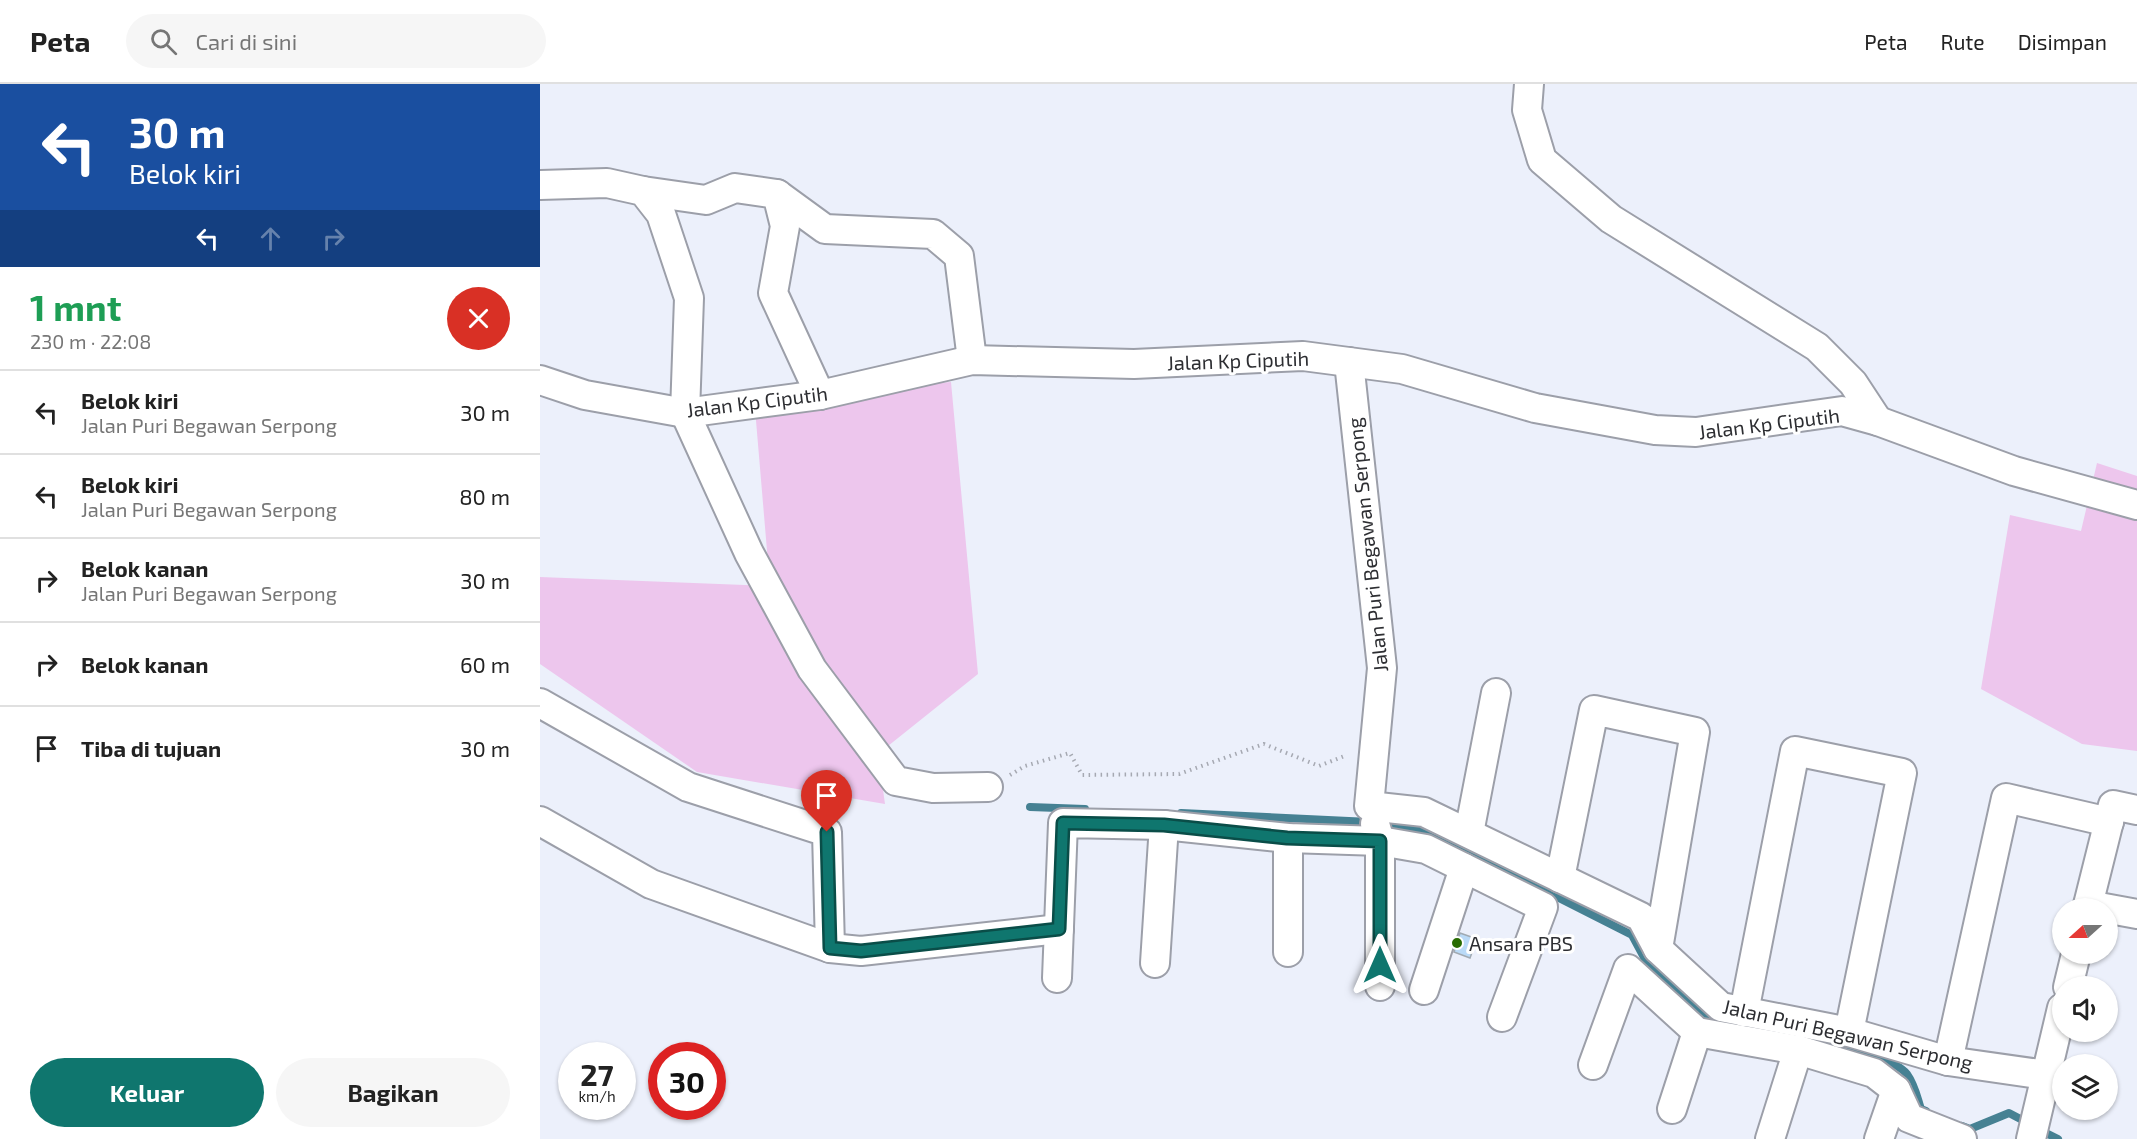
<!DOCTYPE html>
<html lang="id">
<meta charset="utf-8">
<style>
body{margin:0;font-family:"Exo 2",sans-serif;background:#f6f6f6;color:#222;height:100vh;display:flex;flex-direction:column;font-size:22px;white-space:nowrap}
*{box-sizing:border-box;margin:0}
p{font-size:20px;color:#767676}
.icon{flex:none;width:33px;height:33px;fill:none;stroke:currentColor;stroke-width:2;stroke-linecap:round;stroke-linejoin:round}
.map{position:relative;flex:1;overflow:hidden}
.details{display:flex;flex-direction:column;background:#fff;width:540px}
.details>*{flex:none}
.banner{background:#1a4fa0;color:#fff;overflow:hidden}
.needle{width:39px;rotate:249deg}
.fabs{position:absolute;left:1512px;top:814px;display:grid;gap:12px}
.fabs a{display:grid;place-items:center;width:66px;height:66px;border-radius:50%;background:#fff;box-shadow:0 2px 4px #0004;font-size:30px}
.speed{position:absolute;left:18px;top:958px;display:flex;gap:12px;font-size:30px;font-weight:700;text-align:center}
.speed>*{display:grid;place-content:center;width:78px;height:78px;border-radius:50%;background:#fff;box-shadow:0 2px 4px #0004;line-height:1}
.speed small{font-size:15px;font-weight:400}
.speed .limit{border:9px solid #d22;background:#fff;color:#111}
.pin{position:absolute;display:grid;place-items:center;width:51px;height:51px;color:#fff;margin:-62px -26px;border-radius:50% 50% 50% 0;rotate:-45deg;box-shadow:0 0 6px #0007}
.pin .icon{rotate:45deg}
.me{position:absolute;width:66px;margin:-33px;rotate:0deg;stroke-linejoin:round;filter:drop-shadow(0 0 4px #0008)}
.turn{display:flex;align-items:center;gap:21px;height:126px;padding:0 30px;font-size:27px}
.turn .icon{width:78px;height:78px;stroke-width:2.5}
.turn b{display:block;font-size:42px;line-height:51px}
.lanes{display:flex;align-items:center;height:57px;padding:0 30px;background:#0003;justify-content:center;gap:30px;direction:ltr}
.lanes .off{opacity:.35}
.round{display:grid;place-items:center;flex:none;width:63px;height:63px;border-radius:32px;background:#f6f6f6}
.headline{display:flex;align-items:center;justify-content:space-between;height:102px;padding:0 30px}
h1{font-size:36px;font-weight:700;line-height:45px;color:#1e9e55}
.primary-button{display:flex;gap:12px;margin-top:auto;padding:12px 30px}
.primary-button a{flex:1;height:69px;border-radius:36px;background:#0f766e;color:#fff;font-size:24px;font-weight:700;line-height:69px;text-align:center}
.primary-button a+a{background:#f6f6f6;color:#222}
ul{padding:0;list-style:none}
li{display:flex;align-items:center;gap:18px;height:84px;padding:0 30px;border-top:2px solid #e0e0e0}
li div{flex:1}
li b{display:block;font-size:22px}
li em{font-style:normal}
header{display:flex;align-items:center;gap:36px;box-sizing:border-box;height:84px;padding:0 30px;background:#fff;border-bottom:2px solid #e0e0e0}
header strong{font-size:28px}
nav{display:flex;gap:33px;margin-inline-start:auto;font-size:21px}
.search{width:420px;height:54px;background:#f6f6f6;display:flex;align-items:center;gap:15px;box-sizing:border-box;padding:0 21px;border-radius:33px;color:#767676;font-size:22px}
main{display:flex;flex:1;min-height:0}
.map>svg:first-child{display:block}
.green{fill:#edc6ed}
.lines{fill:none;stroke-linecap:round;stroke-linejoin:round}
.stream{stroke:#468193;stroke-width:8}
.building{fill:#badaf7;stroke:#a1aab2;stroke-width:1.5}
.street-casing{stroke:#9c9fa9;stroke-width:32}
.path{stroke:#a6a9b2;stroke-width:4;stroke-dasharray:1.5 4.5;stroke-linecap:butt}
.street{stroke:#fff;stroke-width:28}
.route-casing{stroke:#0a4d48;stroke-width:15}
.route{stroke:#0f766e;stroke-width:10}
.poi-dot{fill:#296c02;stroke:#fff;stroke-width:2}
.labels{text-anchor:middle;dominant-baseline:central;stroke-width:6;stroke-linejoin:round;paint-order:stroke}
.street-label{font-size:20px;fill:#2d2e32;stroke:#fff}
.poi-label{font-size:20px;fill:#2d2e32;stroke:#fff;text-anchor:start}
</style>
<header>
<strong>Peta</strong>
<div class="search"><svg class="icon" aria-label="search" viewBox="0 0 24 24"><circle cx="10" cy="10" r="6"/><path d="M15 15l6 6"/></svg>Cari di sini</div>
<nav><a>Peta</a><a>Rute</a><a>Disimpan</a></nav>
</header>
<main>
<section class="details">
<div class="banner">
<div class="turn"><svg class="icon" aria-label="left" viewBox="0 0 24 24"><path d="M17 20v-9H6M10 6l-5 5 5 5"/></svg><div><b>30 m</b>Belok kiri</div></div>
<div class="lanes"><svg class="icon" aria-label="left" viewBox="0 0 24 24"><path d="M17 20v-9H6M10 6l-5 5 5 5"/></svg><svg class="icon off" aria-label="ahead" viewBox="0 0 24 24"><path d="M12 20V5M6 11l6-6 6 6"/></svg><svg class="icon off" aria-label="right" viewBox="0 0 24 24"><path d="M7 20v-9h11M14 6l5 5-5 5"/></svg></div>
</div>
<div class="headline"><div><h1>1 mnt</h1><p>230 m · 22:08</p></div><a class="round" style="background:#d93025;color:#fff"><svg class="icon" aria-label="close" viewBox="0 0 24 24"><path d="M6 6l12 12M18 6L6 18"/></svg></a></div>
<ul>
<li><svg class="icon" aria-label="left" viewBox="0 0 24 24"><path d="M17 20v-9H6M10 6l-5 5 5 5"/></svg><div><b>Belok kiri</b><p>Jalan Puri Begawan Serpong</p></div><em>30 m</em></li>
<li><svg class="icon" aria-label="left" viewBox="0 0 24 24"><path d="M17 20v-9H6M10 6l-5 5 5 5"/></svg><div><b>Belok kiri</b><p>Jalan Puri Begawan Serpong</p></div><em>80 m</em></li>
<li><svg class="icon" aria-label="right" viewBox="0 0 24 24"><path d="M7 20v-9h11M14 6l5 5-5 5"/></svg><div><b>Belok kanan</b><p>Jalan Puri Begawan Serpong</p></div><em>30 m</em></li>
<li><svg class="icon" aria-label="right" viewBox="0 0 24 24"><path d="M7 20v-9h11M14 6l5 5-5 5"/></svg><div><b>Belok kanan</b></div><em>60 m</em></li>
<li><svg class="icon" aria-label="arrive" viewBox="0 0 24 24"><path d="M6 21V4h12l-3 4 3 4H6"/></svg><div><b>Tiba di tujuan</b></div><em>30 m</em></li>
</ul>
<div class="primary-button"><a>Keluar</a><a>Bagikan</a></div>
</section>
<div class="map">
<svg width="1597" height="1055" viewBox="0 0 1597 1055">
<rect width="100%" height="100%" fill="#ecf0fb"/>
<g class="green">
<path d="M 411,298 L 438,590 L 338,670 L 345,720 L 157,688 L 0,580 L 0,493 L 230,502 L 214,313 Z"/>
<path d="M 1557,379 L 1597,392 L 1597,667 L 1542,660 L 1441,605 L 1470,431 L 1541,447 Z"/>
</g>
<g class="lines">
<g class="stream">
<path d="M 490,723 L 545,725"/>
<path d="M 641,729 L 830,738"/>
<path d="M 842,740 L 885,746 L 1092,851 L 1106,877 L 1169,936 L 1197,940"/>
<path d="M 1265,953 C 1289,960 1351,971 1367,990 C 1375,1001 1377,1013 1381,1025 L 1386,1027"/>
<path d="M 1422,1042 L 1430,1045 L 1469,1029 L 1488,1039"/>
<path d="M 1498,1045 L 1518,1055"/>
</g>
</g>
<path class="building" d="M 920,849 L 937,855 L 930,874 L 914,868 Z"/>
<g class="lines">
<g class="street-casing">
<g id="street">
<path d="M 989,0 L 987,26 L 1002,76 L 1071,135 L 1277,263 L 1313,299 L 1338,337"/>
<path d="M 0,101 L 67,99 L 103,107 L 121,130 L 149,214 L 145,329 L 209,469 L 272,585 L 356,697 L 393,704 L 448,703"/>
<path d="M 103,107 L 166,116 L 195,104 L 237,110 L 245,142 L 233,209 L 280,311"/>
<path d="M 237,110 L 285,145 L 393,150 L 419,172 L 432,276"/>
<path d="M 809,278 L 842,584 L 829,722 L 884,728 L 1101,833 L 1118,865 L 1181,923 L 1309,948 L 1408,977 L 1506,991"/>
<path d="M 0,296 L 45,311 L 145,329 L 280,311 L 432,276 L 594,280 L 763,272 L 862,285 L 995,324 L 1115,346 L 1156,348 L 1302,327 L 1338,337 L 1474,387 L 1597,421"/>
<path d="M 0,619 L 148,703 L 287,748 L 290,864"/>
<path d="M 0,737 L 111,800 L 290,864 L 321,867 L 519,845"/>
<path d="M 835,740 L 840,757 L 840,902"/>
<path d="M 929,749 L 956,609"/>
<path d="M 748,754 L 748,868"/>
<path d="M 1020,794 L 1054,626 L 1155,648 L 1118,865"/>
<path d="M 1548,821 L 1597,830"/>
<path d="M 1547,825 L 1573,721 L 1597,726"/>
<path d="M 615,879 L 624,741"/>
<path d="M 517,894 L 523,739 L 624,741 L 748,754 L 840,757 L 886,765 L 1003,823 L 962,933"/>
<path d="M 1528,903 L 1536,870"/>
<path d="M 884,906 L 924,784"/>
<path d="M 1204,928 L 1255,667 L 1362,689 L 1309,948"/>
<path d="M 1408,977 L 1466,714 L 1569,738"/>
<path d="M 1053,981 L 1088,885 L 1157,948 L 1258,966 L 1334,989 L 1356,1006 L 1369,1034 L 1422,1055"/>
<path d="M 1132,1025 L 1157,948"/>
<path d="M 1230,1055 L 1258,966"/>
<path d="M 1339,1055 L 1356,1006"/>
<path d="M 1491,1055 L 1522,924"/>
</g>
</g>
<path class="path" d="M 470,691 L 485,682 L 530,669 L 542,691 L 639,690 L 724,660 L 779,682 L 807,671"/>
<use href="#street" class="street"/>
</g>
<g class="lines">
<g class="route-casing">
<path id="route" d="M 287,748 L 290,864 L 321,867 L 519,845 L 523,739 L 624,741 L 747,754 L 840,757 L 840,881"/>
</g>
<use href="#route" class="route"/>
</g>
<circle class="poi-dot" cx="917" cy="859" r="6"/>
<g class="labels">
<g class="street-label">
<text transform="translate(698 276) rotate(-2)">Jalan Kp Ciputih</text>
<text transform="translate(217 317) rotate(-7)">Jalan Kp Ciputih</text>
<text transform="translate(1229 339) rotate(-7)">Jalan Kp Ciputih</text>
<text transform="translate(827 461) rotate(-96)">Jalan Puri Begawan Serpong</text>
<text transform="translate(1308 950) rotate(13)">Jalan Puri Begawan Serpong</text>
</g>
<g class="poi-label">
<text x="929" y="859">Ansara PBS</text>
</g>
</g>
</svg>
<div class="fabs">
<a><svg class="needle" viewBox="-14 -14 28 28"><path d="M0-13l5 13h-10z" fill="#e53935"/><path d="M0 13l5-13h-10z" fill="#767676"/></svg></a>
<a><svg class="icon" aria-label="sound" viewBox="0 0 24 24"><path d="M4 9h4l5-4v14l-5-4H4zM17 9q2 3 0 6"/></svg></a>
<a><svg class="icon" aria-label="layers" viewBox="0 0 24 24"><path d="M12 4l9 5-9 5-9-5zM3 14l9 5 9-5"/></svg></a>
</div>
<div class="speed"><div>27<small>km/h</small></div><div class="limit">30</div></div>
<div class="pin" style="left:287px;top:748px;background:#d93025"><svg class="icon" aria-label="arrive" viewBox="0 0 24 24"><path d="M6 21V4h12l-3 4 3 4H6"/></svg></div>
<svg class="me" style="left:840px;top:881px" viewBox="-20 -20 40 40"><path d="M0-17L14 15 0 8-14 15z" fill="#0f766e" stroke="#fff" stroke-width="4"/></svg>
</div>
</main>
